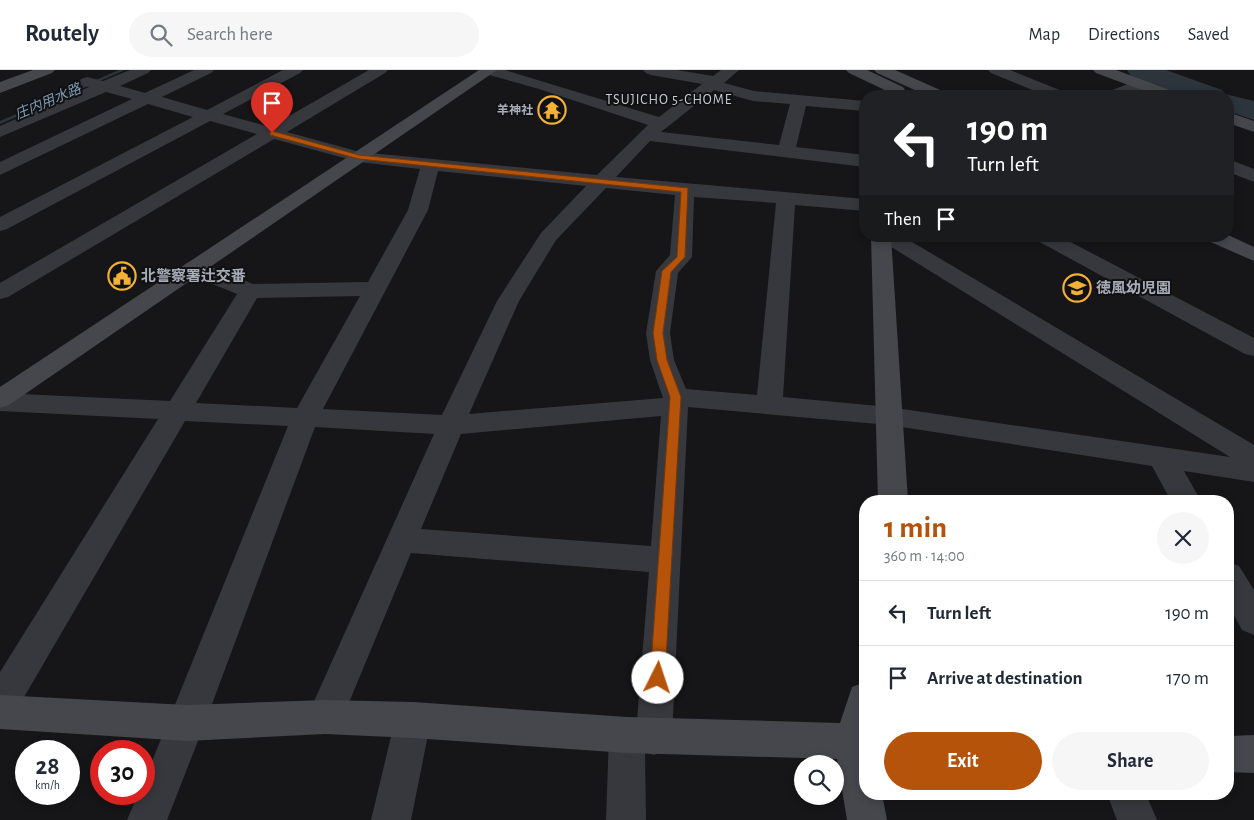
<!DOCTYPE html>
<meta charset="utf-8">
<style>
body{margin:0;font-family:"Alegreya Sans","Noto Sans JP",sans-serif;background:#f6f6f7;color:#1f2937;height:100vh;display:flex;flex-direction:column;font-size:19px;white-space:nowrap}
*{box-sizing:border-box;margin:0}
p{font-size:16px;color:#747a83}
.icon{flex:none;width:28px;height:28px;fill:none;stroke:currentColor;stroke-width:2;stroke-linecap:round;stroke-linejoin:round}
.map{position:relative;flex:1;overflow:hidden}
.sheet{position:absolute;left:859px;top:425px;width:375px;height:305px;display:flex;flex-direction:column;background:#fff;border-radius:20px;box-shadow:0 2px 8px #0003}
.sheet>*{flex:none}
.hud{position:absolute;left:859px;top:20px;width:375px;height:152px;border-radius:20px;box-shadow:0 2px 8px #0003;background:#202124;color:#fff;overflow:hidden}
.controls{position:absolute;left:794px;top:685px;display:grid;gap:10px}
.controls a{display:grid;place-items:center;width:50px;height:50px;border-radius:50%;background:#fff;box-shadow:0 2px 8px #0003;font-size:25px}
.speed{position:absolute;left:15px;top:670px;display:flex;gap:10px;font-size:25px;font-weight:700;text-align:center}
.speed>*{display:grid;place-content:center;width:65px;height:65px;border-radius:50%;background:#fff;box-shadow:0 2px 8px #0003;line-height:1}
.speed small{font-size:12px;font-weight:400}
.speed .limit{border:8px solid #d22;background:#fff;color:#111}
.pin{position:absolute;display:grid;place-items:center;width:42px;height:42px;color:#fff;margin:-51px -21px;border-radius:50% 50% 50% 0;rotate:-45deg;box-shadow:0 0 5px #0007}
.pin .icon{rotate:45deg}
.me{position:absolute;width:55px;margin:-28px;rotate:4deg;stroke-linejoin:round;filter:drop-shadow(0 0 4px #0008)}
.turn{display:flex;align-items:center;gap:18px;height:105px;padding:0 25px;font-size:22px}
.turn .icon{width:65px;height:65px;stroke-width:2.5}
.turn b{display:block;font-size:35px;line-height:42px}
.then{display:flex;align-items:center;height:48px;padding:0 25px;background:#0003;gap:10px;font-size:19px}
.round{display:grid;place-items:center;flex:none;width:52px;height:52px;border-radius:26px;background:#f6f6f7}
.overview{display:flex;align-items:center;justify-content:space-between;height:85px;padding:0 25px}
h1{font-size:30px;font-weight:700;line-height:38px;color:#b45309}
.cta{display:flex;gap:10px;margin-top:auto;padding:10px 25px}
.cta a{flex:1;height:58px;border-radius:30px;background:#b45309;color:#fff;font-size:20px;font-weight:700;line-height:58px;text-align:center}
.cta a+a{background:#f6f6f7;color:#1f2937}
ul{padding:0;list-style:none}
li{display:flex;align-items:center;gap:15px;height:65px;padding:0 25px;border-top:1px solid #e0e1e3}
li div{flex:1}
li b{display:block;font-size:19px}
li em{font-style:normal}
header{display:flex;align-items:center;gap:30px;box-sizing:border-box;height:70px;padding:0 25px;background:#fff;border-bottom:1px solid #e0e1e3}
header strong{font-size:24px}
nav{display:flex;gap:28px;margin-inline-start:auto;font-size:18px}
.search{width:350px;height:45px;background:#f6f6f7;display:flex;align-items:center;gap:12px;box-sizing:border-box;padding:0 18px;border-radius:28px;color:#747a83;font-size:19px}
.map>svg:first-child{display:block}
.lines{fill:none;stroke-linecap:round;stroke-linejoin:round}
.stream{fill:#2c353c;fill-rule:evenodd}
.river{fill:#2c353c;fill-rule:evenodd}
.street{fill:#37383d;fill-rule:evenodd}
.secondary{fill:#45474d;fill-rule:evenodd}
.route{fill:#b45309;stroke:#753606}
.labels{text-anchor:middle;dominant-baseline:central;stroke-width:4;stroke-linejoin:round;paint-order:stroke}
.far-poi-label{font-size:12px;font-weight:bold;fill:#a8adb8;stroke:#111113;text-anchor:end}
.far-neighbourhood-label{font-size:14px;letter-spacing:1px;fill:#c9ccd4;stroke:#111113}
.far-water-label{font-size:14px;font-style:italic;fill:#7f9bb3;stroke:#111113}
.poi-label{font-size:15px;font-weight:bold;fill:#a8adb8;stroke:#111113;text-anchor:start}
</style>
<header>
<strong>Routely</strong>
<div class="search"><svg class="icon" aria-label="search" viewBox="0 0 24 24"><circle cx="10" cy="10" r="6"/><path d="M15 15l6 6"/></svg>Search here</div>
<nav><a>Map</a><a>Directions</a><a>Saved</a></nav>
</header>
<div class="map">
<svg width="1254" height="750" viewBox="0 0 1254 750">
<rect width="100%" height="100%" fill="#161618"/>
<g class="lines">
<path class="stream" d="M 119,0 L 125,0 L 0,54 L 0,51 Z"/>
<path class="river" d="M 1127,0 L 1166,0 L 1222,20 L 1225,24 L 1254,31 L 1254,50 L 1228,41 L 1228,26 L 1186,26 L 1131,6 Z"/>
<g class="street">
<path d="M 130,0 L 151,0 L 148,3 L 120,16 L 145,23 L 194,0 L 214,0 L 211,3 L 162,27 L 207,40 L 283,0 L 303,0 L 300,3 L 223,44 L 270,57 L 369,0 L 388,0 L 385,3 L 287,62 L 360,82 L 597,105 L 648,55 L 539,19 L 482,3 L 479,0 L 505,0 L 659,47 L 702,14 L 651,5 L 646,3 L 643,0 L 677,0 L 713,6 L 721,0 L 739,0 L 724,13 L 754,21 L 865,31 L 865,41 L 806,36 L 796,77 L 865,85 L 865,97 L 650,71 L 616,107 L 865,129 L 865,141 L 795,135 L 783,327 L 889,337 L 1230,387 L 880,170 L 877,166 L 902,166 L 1254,375 L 1254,412 L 1184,401 L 1201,431 L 1171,431 L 1152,396 L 889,355 L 688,337 L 672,667 L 667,680 L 654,685 L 645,682 L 646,750 L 606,750 L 609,665 L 614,652 L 627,647 L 637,651 L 649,502 L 411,483 L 338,659 L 325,664 L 312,659 L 307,647 L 434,364 L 315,357 L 205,653 L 167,750 L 127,750 L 138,724 L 144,724 L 144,711 L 288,356 L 185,351 L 13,646 L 0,651 L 0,602 L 158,349 L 0,341 L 0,323 L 170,331 L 237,224 L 186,203 L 183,198 L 186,193 L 194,191 L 202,193 L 253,214 L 368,212 L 408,140 L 420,99 L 359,92 L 274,69 L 8,227 L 0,229 L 0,213 L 257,64 L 210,51 L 7,159 L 0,161 L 0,147 L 193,47 L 148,34 L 0,105 L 0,92 L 132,29 L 106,22 L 0,67 L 0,56 L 89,17 L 81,15 L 79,12 L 81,9 L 87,7 L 103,11 ZM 714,20 L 753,31 L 790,34 L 779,75 L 661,62 ZM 438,101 L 586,116 L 541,163 L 497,231 L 442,345 L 323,339 L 428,140 ZM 606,118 L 675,125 L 670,185 L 656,201 L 646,263 L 650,290 L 663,328 L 469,344 L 519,231 L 556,170 ZM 694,127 L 776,133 L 757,325 L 686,319 L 674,290 L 670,263 L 678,203 L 692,187 ZM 360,226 L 297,338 L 196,333 L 257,228 ZM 661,346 L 651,476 L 421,459 L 461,364 Z"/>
<path d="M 988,0 L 1010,0 L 1067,23 L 1069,26 L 1047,26 L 991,3 Z"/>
<path d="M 1140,9 L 1146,11 L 1148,14 C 1139,27 1116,27 1103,26 L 1105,23 Z"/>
<path d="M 1228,89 L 1254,99 L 1254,112 L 1228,102 Z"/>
<path d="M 1033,166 L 1059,166 L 1254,268 L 1254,286 L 1245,284 L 1036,170 Z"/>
<path d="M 1228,492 L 1239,496 L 1254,520 L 1254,565 L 1242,560 L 1228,534 Z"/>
<path d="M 413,632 L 426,638 L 431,650 L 411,750 L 371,750 L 395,650 L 400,638 Z"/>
<path d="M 1107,724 L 1146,724 L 1157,750 L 1117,750 Z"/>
</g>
<g class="secondary">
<path d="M 33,0 L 55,0 L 52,3 L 0,23 L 0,12 Z"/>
<path d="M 479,0 L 497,0 L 9,335 L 0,338 L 0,317 Z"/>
<path d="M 846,0 L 867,0 L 903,17 L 905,20 L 903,23 L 891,23 L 849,3 Z"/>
<path d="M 874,0 L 895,0 L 947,23 L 949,26 L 928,26 L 877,3 Z"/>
<path d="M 1093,0 L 1116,0 L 1178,23 L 1180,26 L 1158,26 L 1096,3 Z"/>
<path d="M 1228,42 L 1254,51 L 1254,62 L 1228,53 Z"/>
<path d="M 1228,165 L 1254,177 L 1254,191 L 1206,170 L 1203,166 Z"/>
<path d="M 871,166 L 891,166 L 908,431 L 878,431 Z"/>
<path d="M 865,612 L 865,724 L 882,724 L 887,750 L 847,750 L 837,689 L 627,683 L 413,668 L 325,664 L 187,671 L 0,659 L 0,625 L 187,635 L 325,630 L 413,632 L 627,647 L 840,653 L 852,617 Z"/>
<path d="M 1254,665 L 1254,703 L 1228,702 L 1228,666 Z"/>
</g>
</g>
<path class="route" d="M 272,61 L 359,85 L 688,118 L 685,187 L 671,202 L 663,263 L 667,290 L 681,327 L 665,608 L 663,612 L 658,614 L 652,612 L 650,608 L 670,327 L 657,290 L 653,263 L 662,201 L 677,187 L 681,122 L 359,89 L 270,65 L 270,62 Z"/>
<defs>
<g id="temple-ring" transform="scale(1.4375)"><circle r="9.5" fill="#111113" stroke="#f2b134" stroke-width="1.5"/><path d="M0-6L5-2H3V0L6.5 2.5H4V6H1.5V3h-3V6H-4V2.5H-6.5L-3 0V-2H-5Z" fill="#f2b134"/></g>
<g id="civic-ring" transform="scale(1.4375)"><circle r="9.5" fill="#111113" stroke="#f2b134" stroke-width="1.5"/><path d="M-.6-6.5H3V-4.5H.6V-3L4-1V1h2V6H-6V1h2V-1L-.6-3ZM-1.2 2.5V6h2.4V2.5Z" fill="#f2b134"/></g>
<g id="school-ring" transform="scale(1.4375)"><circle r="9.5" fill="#111113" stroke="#f2b134" stroke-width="1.5"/><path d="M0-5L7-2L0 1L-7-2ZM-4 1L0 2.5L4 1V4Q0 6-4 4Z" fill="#f2b134"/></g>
</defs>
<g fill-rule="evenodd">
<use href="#temple-ring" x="552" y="40"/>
<use href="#civic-ring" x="122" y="206"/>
<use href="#school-ring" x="1077" y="218"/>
</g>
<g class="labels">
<g class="far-poi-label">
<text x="533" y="40">羊神社</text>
</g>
<g class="far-neighbourhood-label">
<text x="669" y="30">TSUJICHO 5-CHOME</text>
</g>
<g class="far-water-label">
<text transform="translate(48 32) rotate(-23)">庄内用水路</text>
</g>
<g class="poi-label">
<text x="141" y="206">北警察署辻交番</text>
<text x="1096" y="218">徳風幼児園</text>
</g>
</g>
</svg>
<div class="controls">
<a><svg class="icon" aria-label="search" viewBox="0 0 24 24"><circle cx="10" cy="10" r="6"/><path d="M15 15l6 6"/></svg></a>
</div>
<div class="speed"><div>28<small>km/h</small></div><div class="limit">30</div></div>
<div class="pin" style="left:272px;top:63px;background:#d93025"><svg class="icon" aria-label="arrive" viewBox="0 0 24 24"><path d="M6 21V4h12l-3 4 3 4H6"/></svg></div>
<svg class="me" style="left:658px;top:608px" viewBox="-20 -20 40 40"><circle r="19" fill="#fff"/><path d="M0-13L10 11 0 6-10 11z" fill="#b45309"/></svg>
<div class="hud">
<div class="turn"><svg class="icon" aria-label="left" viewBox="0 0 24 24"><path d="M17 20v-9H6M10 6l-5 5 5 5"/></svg><div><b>190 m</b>Turn left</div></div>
<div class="then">Then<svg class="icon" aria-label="arrive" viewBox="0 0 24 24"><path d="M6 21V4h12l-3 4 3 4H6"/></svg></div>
</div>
<section class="sheet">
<div class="overview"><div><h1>1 min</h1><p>360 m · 14:00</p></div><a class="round"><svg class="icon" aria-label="close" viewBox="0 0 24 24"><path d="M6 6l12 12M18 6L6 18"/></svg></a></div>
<ul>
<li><svg class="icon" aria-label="left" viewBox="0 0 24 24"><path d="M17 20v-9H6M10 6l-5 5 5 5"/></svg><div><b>Turn left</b></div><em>190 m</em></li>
<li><svg class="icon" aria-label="arrive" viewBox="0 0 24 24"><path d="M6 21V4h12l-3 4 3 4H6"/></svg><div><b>Arrive at destination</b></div><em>170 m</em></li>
</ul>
<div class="cta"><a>Exit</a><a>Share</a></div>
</section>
</div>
